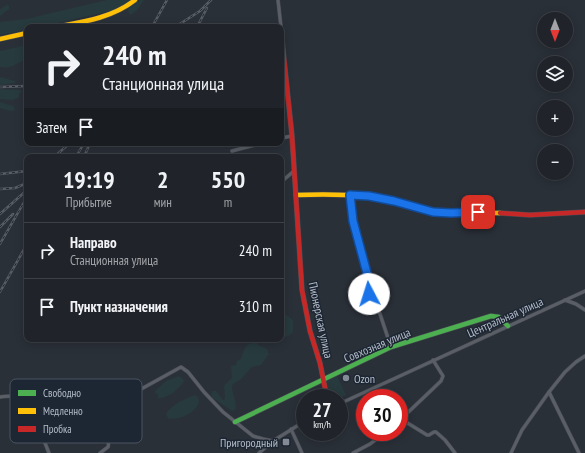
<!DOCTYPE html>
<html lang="ru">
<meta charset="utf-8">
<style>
body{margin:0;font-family:"PT Sans Narrow",sans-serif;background:#282c32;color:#f1f3f6;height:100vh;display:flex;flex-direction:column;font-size:15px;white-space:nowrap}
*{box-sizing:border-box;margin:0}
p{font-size:13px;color:#a2a4a8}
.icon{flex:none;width:22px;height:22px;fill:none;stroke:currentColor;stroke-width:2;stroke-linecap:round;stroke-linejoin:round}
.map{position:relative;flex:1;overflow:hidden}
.panel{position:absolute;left:24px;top:154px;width:260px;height:188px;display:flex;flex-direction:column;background:#20242a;border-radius:8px;box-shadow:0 2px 10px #0003,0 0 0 1px #3d4147}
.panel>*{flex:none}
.guide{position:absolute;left:24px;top:24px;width:260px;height:122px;border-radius:8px;box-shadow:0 2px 10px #0003,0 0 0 1px #3d4147;background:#20242a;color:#f1f3f6;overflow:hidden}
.needle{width:26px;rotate:180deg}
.fabs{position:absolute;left:537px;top:12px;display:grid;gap:8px}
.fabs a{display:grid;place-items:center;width:36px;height:36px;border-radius:50%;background:#20242a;box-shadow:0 2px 10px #0003,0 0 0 1px #3d4147;font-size:20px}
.speed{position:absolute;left:296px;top:389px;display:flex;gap:8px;font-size:20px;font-weight:700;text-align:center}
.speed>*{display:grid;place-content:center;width:52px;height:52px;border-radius:50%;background:#20242a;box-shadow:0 2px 10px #0003,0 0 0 1px #3d4147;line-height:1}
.speed small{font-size:10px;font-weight:400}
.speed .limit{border:6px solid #d22;background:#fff;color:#111}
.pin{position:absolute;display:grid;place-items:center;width:34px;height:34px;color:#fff;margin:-17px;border-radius:8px;box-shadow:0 2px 6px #0006}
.me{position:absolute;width:44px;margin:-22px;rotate:355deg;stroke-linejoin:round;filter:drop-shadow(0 0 3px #0008)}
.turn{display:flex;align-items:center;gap:14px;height:84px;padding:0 12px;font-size:18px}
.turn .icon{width:52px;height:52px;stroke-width:2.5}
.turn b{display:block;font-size:28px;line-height:34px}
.then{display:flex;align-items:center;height:38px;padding:0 12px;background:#0003;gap:8px;font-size:15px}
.eta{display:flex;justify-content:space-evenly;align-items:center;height:68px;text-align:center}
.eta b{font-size:24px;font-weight:700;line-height:28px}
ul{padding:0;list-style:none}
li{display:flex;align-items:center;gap:12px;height:56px;padding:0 12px;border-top:1px solid #3d4147}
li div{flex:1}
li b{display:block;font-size:15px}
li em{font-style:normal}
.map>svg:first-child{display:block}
.green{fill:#273a3e}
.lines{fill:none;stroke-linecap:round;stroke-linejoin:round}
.street-casing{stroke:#484c53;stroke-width:4}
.fast-casing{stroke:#484c53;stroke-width:5.5}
.slow-casing{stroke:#484c53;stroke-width:5.5}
.jam-casing{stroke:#484c53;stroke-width:5.5}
.street{stroke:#5a5e66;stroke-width:3}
.fast{stroke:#4caf50;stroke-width:4.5}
.slow{stroke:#ffc107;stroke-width:4.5}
.jam{stroke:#c62828;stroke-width:4.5}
.rail-casing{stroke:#595d64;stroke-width:2.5}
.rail{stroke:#1d2633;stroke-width:1;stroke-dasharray:3;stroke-linecap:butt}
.route-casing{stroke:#114b97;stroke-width:10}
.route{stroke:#1a73e8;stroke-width:7}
.poi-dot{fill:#848b96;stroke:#1d2633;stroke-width:1.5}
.labels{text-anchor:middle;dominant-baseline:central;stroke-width:3;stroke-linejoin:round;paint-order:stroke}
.street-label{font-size:12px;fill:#b4bcc9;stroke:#1d2633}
.poi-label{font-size:12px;fill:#b4bcc9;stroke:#1d2633;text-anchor:start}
.key{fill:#1d2633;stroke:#4a5360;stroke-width:1}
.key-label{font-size:11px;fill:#b4bcc9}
</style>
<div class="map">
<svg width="585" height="453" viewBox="0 0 585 453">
<rect width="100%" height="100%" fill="#2a3038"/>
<g class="green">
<path d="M 107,0 L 133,0 L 119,8 L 110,11 L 39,27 L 27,27 L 27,30 L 0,35 L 0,22 L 26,19 Z"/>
<path d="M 140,0 L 144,0 L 137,10 L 132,14 L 129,14 L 128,9 Z"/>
<path d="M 7,5 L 9,6 L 9,9 L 0,16 L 0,9 Z"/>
<path d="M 27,45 L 27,59 C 16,63 13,69 0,67 L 0,51 Z"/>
<path d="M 0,77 L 15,81 L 16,81 L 14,83 L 0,85 Z"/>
<path d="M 0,89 L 20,90 L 22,92 L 19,94 L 19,97 C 12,102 7,99 0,99 Z"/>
<path d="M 0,102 L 13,106 L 15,110 L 11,111 L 0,108 Z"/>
<path d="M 281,311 L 293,320 L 293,333 L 286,337 L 281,336 Z"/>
<path d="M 256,342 L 258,345 L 267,349 L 269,354 L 261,365 C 259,366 254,366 252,367 C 249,369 244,376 241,379 C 239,381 233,383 232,386 C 231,390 238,404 235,410 L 232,411 L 213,398 L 211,394 L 213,391 L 216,391 L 223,400 L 225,399 L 224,386 L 232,378 L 231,366 L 236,365 L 237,361 L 241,359 C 244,349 245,344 256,342 Z"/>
<path d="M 179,376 L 184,380 C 183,387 165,400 158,398 L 158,394 L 155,393 L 155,391 L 166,381 Z"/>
<path d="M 337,376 L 346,395 L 339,399 L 329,398 L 325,384 L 326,381 Z"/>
<path d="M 195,395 L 198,397 L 199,402 C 196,413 178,421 168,418 L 166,414 C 171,405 186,398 195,395 Z"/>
</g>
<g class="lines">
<g class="street-casing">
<g id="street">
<path d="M 278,0 L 281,27"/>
<path d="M 281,138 L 292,136"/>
<path d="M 232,151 L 263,143"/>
<path d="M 281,182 L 294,171"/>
<path d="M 350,195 L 353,221 L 367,273 L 369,294 L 379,311 L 391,347"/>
<path d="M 565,300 L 576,304 L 585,310"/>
<path d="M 549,392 L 579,453"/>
<path d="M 0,397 C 12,394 23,399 35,398 C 46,398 60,389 71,385 L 75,385 C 84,394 112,436 108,447 L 100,453"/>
<path d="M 43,397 L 44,408 L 39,428 L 49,453"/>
<path d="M 339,404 L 585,291"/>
<path d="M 96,414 L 181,367 L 188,372 L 204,392 L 223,412 L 253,436 L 263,439 L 273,441"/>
<path d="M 401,419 L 427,435 L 429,435 L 434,432 L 436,432 L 445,440 L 455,453"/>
<path d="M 399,421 L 441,381 L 443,376 L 433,360"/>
<path d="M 291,429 L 302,453"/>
<path d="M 259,453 L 273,441 L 305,421"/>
<path d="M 353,453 L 370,444 L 386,432"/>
<path d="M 511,453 L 522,430 L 549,392 L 565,372 L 576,362 L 585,356"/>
</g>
</g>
<g class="fast-casing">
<path id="fast" d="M 235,422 L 391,347 L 491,316 L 499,317 L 508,326"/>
</g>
<g class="slow-casing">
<g id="slow">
<path d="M 55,27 C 83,22 112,18 135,0"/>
<path d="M 0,39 L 27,33"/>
<path d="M 296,195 C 329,194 362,194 394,201 C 410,205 426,211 442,213 L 500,213"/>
</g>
</g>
<g class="jam-casing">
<g id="jam">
<path d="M 281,30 L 292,136 L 302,290 L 310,331 L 320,363 L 327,398"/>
<path d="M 500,213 L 530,215 L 585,212"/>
</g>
</g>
<use href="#street" class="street"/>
<use href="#fast" class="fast"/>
<use href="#slow" class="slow"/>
<use href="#jam" class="jam"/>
<g class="rail-casing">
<g id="rail">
<path d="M 152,27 L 167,0"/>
<path d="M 175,27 L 200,11 L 211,0"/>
<path d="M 197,27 L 207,8"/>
<path d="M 0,87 L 27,86"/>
<path d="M 54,157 L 70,143"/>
<path d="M 76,157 L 84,143"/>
<path d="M 84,157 L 90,143"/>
<path d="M 0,174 L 27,171"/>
<path d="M 0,189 L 15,188 L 27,183"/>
<path d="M 0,214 L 27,190"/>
<path d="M 0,227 L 13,214"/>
<path d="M 0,244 L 27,197"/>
<path d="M 0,292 L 27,244"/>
</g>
</g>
<use href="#rail" class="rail"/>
</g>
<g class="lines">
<g class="route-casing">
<path id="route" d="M 369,294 L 367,273 L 353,221 L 350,195 L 369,196 L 394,201 L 433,212 L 451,213 L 478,212"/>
</g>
<use href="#route" class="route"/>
</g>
<g class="poi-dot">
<circle cx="346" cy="378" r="4"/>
<rect x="282" y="438" width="8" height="8" rx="2"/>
</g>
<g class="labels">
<g class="street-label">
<text transform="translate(505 317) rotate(-24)">Центральная улица</text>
<text transform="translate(321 320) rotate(78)">Пионерская улица</text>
<text transform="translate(377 345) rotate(-23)">Совхозная улица</text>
</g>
<g class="poi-label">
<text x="354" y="378">Ozon</text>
<text x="278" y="442" text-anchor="end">Пригородный</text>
</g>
</g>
<rect x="10" y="379" width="132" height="64" rx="6" class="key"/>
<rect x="18" y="390" width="18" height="6" fill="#4caf50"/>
<rect x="18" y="408" width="18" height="6" fill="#ffc107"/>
<rect x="18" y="426" width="18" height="6" fill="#c62828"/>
<g class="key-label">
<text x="43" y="397">Свободно</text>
<text x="43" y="415">Медленно</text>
<text x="43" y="433">Пробка</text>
</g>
</svg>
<div class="fabs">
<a><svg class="needle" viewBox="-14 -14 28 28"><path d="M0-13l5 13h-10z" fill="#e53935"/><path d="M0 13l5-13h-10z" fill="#a2a4a8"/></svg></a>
<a><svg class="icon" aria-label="layers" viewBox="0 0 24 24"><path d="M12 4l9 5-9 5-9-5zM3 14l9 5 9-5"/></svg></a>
<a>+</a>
<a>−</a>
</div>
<div class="speed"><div>27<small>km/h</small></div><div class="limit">30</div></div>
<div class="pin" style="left:478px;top:212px;background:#d93025"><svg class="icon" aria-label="arrive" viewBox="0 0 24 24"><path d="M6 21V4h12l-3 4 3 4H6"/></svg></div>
<svg class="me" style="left:369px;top:294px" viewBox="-20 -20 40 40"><circle r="19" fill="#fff"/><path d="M0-13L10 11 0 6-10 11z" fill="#1a73e8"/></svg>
<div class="guide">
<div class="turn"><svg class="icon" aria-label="right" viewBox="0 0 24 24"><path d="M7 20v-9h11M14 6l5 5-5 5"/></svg><div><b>240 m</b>Станционная улица</div></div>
<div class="then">Затем<svg class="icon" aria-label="arrive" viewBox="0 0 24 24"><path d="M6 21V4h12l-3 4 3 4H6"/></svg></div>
</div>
<section class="panel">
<div class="eta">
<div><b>19:19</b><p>Прибытие</p></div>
<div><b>2</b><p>мин</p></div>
<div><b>550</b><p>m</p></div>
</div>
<ul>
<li><svg class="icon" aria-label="right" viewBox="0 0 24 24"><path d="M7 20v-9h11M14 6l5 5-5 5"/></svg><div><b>Направо</b><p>Станционная улица</p></div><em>240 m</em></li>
<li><svg class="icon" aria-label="arrive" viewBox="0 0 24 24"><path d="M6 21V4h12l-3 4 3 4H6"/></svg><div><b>Пункт назначения</b></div><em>310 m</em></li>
</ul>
</section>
</div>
